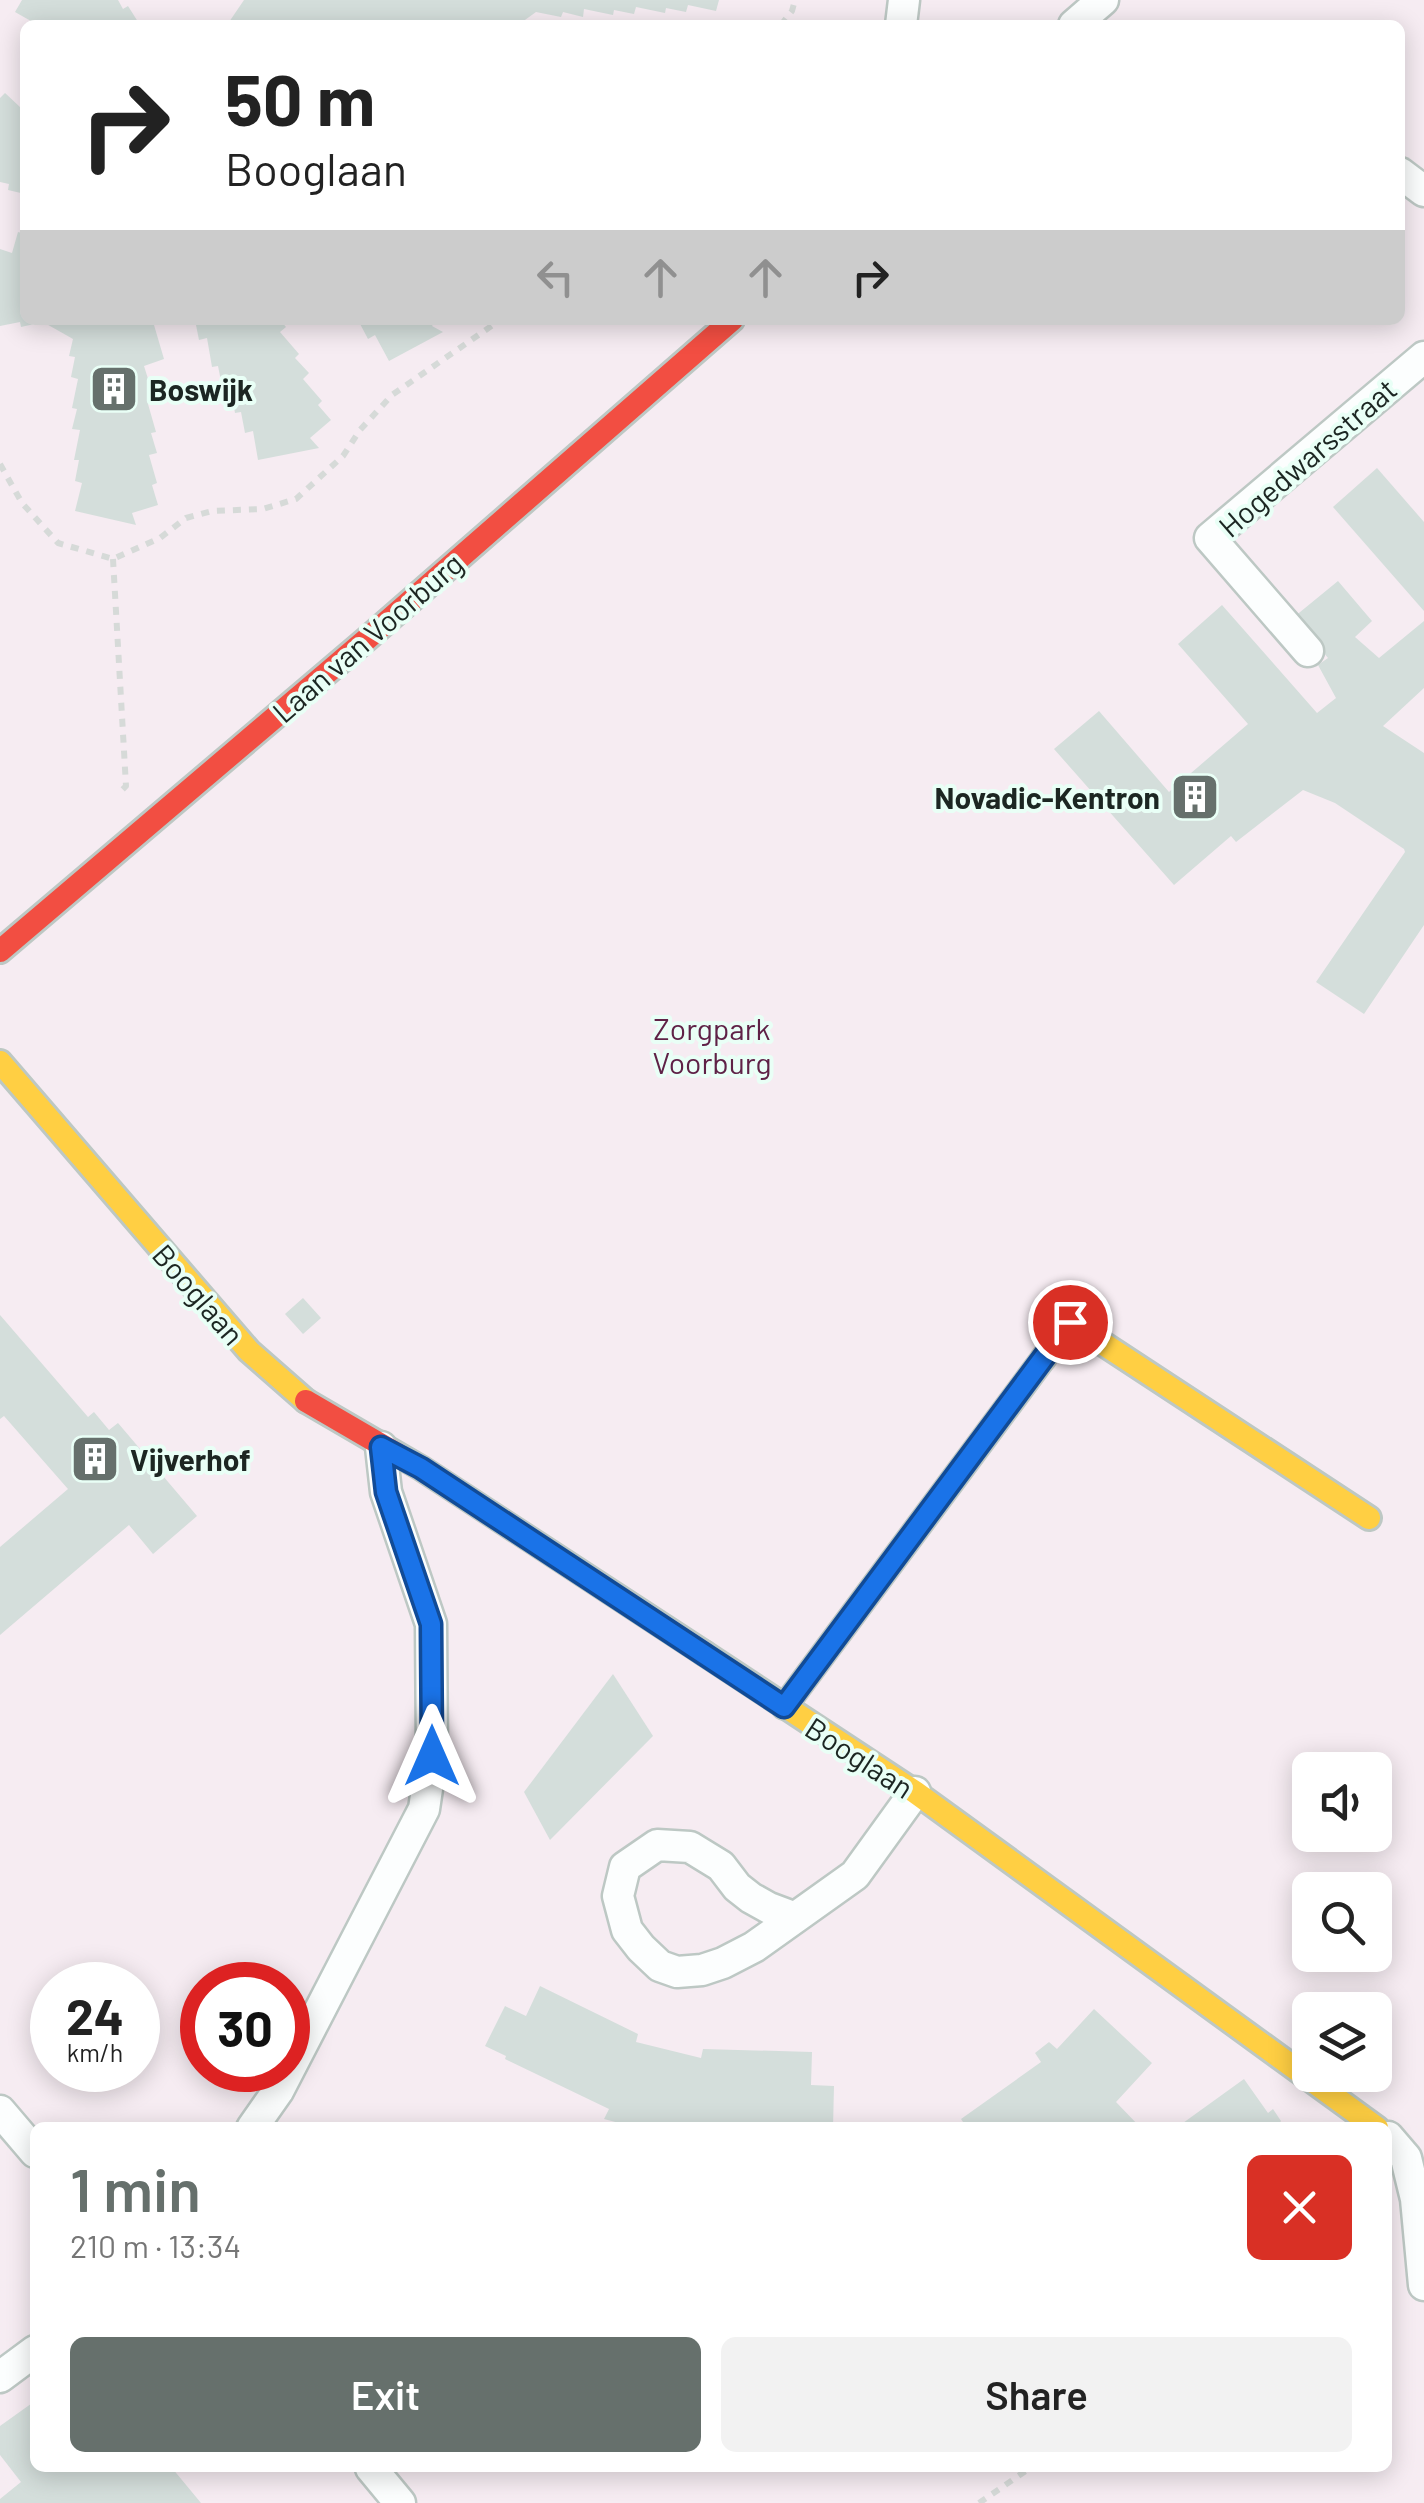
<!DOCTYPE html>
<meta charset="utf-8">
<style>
body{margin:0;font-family:Barlow,sans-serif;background:#f2f2f2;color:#222;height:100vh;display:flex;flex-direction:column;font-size:38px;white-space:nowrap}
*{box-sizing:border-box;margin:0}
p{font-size:32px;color:#767676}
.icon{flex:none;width:55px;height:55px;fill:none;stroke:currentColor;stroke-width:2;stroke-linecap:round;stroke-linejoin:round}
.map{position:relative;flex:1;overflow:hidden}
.drawer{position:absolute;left:30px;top:2122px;width:1362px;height:350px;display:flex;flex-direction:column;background:#fff;border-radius:15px;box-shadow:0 5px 25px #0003}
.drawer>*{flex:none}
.hud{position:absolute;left:20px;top:20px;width:1385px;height:305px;border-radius:15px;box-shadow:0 5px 25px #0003;background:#fff;color:#222;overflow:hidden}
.fabs{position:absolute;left:1292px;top:1752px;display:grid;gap:20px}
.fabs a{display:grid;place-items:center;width:100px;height:100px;border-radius:15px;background:#fff;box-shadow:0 5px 25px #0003;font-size:50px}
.speed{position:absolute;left:30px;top:1962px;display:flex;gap:20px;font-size:50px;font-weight:700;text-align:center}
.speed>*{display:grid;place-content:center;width:130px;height:130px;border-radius:50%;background:#fff;box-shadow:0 5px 25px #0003;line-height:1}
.speed small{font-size:25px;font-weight:400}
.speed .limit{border:15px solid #d22;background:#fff;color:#111}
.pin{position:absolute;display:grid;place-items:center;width:85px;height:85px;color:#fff;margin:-42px;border:5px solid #fff;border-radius:50%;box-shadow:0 2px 10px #0007}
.me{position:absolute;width:110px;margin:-55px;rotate:0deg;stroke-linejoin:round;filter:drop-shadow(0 0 8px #0008)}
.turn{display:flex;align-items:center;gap:35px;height:210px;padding:0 40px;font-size:45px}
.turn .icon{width:130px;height:130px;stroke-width:2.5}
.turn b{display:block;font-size:70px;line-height:85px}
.lanes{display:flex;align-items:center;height:95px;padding:0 40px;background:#0003;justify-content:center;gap:50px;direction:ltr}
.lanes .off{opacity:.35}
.round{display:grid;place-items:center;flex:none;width:105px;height:105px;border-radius:15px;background:#f2f2f2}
.headline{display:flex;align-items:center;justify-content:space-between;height:170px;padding:0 40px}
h1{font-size:60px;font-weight:600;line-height:75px;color:#66706c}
.button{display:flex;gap:20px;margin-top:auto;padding:20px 40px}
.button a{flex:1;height:115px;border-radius:15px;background:#66706c;color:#fff;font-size:40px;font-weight:600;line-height:115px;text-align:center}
.button a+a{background:#f2f2f2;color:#222}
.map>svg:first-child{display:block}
.green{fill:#f6ecf2;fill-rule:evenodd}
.building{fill:#d4dedb}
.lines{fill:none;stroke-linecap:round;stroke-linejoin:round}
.street-casing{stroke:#bdc8c4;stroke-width:35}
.fast-casing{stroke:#bdc8c4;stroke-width:28}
.slow-casing{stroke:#bdc8c4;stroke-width:28}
.jam-casing{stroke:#bdc8c4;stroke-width:28}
.path{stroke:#d6dad8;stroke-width:6;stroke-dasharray:8 8;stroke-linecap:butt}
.street{stroke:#fcfefe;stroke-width:30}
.fast{stroke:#16e098;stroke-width:22}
.slow{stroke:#ffcf43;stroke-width:22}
.jam{stroke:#f24e42;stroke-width:22}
.route-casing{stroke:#114b97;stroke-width:25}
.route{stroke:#1a73e8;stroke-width:18}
.labels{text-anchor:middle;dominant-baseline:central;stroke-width:8;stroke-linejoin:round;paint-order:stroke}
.poi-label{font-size:30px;font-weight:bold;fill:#1c2622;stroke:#e9fff6;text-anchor:start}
.street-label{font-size:30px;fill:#1c2622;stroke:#e9fff6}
.park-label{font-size:30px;fill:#5f2247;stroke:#e9fff6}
</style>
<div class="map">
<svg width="1424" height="2503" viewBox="0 0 1424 2503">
<rect width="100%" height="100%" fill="#eefaf5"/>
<path class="green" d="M 0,0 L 1424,0 L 1424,2503 L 0,2503 ZM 25,25 L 1400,25 L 1400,320 L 25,320 ZM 1310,1770 L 1375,1770 L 1375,1835 L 1310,1835 ZM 1310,1890 L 1375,1890 L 1375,1955 L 1310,1955 ZM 52,1985 L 138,1985 L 138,2070 L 52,2070 ZM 202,1985 L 288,1985 L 288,2070 L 202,2070 ZM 1310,2010 L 1375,2010 L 1375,2075 L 1310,2075 ZM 35,2128 L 1388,2128 L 1388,2468 L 35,2468 Z"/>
<g class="building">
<path d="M 22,0 L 118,0 L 123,9 L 128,6 L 140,25 L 38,25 L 15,12 Z"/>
<path d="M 244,0 L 719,0 L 716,11 L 688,5 L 686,12 L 666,8 L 665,13 L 636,7 L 634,14 L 614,10 L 613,15 L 584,9 L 583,17 L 563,12 L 561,17 L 536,12 L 518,25 L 227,25 Z"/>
<path d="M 5,93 L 20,107 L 25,102 L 25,194 L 8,190 L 9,184 L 0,182 L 0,98 Z"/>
<path d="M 18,232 L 25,234 L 25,320 L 152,320 L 154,325 L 164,359 L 144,366 L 155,401 L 148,404 L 156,432 L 151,433 L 157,453 L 149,455 L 157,483 L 152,485 L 158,505 L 132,513 L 136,525 L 75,511 L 82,483 L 75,481 L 79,460 L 74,460 L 80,430 L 72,429 L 77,409 L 72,408 L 78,379 L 71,377 L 75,357 L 69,356 L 73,339 L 43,322 L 21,327 L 20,322 L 0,326 L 0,249 L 12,253 Z"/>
<path d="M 195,320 L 280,320 L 286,327 L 280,332 L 299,354 L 295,358 L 309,373 L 303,379 L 322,401 L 318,405 L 331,420 L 310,438 L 319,448 L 258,460 L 253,431 L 245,433 L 241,412 L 235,413 L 230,384 L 222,386 L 218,366 L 212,367 L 207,338 L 199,340 Z"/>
<path d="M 358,320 L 436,320 L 432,326 L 443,332 L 389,361 L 375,335 L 368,339 Z"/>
<path d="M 1377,468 L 1424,522 L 1424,611 L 1333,507 Z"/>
<path d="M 1338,581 L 1372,621 L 1355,637 L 1379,658 L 1424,621 L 1424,688 L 1383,726 L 1424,753 L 1424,925 L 1364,1014 L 1316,982 L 1405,852 L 1404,849 L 1335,803 L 1303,790 L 1236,842 L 1231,836 L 1174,885 L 1054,749 L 1099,711 L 1169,792 L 1248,724 L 1178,644 L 1222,605 L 1317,713 L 1336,698 L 1318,665 L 1328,658 L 1294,617 Z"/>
<path d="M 303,1298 L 321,1318 L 303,1334 L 285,1314 Z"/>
<path d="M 0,1315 L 88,1417 L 94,1412 L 109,1430 L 118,1423 L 197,1516 L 153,1554 L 129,1525 L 0,1635 L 0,1547 L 68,1489 L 4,1416 L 0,1419 Z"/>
<path d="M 613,1674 L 653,1736 L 550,1840 L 524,1792 Z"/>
<path d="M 540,1986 L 638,2034 L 636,2042 L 701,2058 L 703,2049 L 812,2052 L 811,2085 L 834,2086 L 833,2128 L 638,2128 L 604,2119 L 609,2109 L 505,2059 L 506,2056 L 485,2046 L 505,2006 L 526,2016 Z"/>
<path d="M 1094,2009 L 1152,2063 L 1116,2102 L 1141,2128 L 1085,2128 L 1082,2123 L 1076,2128 L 967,2128 L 961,2119 L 1041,2062 L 1035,2053 L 1049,2042 L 1057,2049 Z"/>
<path d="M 1244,2079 L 1268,2113 L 1273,2109 L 1281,2121 L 1276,2128 L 1176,2128 Z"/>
<path d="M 35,2401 L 35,2468 L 172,2468 L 201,2503 L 0,2503 L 0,2499 L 21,2482 L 0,2455 L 0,2426 Z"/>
</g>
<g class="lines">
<g class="street-casing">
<g id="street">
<path d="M 901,25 L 904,0"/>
<path d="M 1074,25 L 1103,0"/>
<path d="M 1400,173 L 1424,191"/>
<path d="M 1308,651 L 1210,538 L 1424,357"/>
<path d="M 793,1917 L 769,1908 L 751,1898 L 737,1887 L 721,1866 L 690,1847 L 657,1845 L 625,1867 L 618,1896 L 627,1930 L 641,1948 L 660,1966 L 677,1972 L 702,1970 L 723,1963 L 754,1947 L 855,1875 L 915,1792"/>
<path d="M 0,2111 L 35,2152"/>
<path d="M 252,2128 L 278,2091 L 424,1809 L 432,1755 L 431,1624 L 386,1492 L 381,1447"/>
<path d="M 1388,2137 L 1406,2158 L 1416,2199 L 1424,2285"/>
<path d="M 0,2377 L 35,2351"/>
<path d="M 371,2468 L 400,2503"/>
</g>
</g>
<g class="fast-casing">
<path id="fast" d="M 784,1707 L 1043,1359"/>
</g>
<g class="slow-casing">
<g id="slow">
<path d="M 0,1062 L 249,1351 L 306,1401"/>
<path d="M 1043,1359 L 1070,1322 L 1369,1518"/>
<path d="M 704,1653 L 915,1792 L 1377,2128"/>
</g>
</g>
<g class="jam-casing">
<g id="jam">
<path d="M 0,951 L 368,638 L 732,320"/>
<path d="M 306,1401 L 421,1468 L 704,1653"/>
</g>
</g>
<g class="path">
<path d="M 781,25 L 792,11 L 795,0"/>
<path d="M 0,464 L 22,503 L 58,543 L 113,559 L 160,538 L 186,518 L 212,511 L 263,509 L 296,499 L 343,456 L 360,430 L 392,395 L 500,320"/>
<path d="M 113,559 L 126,786 L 121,791"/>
<path d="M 979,2503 L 1030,2468"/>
</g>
<use href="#street" class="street"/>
<use href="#fast" class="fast"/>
<use href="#slow" class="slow"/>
<use href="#jam" class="jam"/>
</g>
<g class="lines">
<g class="route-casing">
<path id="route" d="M 432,1756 L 431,1624 L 386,1492 L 381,1447 L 421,1468 L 784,1707 L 1070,1322"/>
</g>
<use href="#route" class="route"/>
</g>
<defs>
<g id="building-square" transform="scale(2.5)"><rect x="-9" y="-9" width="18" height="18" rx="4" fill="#66706c" stroke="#e9fff6"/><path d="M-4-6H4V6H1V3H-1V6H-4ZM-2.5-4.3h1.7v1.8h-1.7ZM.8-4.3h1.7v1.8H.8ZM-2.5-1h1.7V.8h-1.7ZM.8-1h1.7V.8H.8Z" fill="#fff"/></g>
</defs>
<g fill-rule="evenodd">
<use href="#building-square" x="114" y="389"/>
<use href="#building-square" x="1195" y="797"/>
<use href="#building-square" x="95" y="1459"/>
</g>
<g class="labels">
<g class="poi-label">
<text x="149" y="389">Boswijk</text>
<text x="1160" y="797" text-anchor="end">Novadic-Kentron</text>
<text x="130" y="1459">Vijverhof</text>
</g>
<g class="street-label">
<text transform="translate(1307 457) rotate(-41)">Hogedwarsstraat</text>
<text transform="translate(367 637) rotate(-41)">Laan van Voorburg</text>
<text transform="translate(199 1294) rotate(49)">Booglaan</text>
<text transform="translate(860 1757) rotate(33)">Booglaan</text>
</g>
<g class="park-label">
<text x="712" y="1028">Zorgpark<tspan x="712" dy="34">Voorburg</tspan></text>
</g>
</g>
</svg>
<div class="fabs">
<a><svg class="icon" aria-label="sound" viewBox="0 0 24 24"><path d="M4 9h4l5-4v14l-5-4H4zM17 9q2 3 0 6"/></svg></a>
<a><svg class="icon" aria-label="search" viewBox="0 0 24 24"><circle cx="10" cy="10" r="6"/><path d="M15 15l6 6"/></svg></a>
<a><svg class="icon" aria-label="layers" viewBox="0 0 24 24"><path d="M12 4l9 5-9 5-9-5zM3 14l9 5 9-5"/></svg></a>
</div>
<div class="speed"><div>24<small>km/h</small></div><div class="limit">30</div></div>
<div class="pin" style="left:1070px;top:1322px;background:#d93025"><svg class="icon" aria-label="arrive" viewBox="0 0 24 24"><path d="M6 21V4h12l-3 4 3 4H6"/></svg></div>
<svg class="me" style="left:432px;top:1756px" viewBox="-20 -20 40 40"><path d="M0-17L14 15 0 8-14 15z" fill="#1a73e8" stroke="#fff" stroke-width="4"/></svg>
<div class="hud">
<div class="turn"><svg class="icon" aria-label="right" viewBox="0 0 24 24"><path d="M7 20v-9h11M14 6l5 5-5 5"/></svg><div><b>50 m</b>Booglaan</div></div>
<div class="lanes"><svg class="icon off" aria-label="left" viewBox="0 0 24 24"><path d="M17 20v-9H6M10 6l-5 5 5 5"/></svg><svg class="icon off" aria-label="ahead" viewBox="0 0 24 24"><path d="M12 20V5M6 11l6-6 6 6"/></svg><svg class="icon off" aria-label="ahead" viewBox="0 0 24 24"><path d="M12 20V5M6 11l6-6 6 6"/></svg><svg class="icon" aria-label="right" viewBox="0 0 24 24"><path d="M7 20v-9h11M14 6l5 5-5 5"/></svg></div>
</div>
<section class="drawer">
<div class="headline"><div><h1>1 min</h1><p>210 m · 13:34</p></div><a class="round" style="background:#d93025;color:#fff"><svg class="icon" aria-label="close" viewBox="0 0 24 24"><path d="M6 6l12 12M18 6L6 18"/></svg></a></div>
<div class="button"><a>Exit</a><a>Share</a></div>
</section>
</div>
